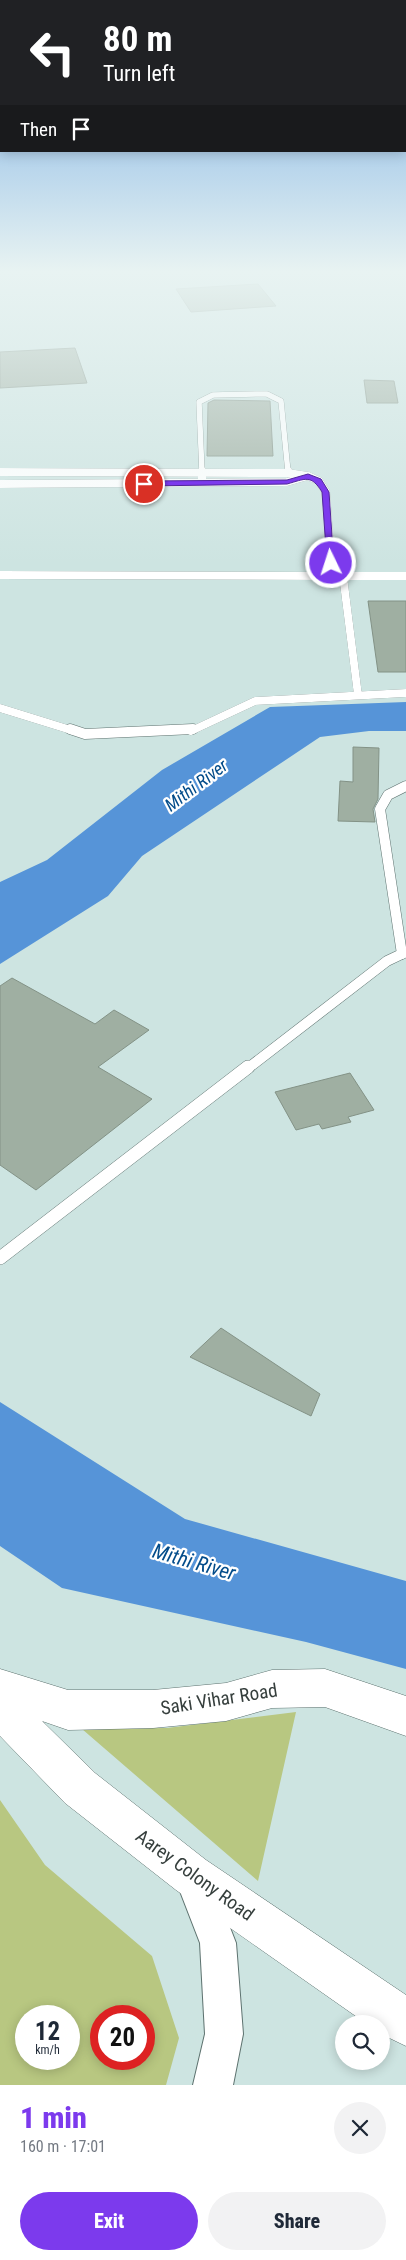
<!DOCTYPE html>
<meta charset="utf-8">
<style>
body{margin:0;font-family:"Roboto Condensed",sans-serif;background:#f2f2f3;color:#1f2937;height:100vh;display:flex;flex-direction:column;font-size:19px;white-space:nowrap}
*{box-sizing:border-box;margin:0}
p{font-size:16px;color:#747a83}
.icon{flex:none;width:28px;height:28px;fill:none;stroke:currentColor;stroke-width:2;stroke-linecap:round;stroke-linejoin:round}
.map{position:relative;height:2085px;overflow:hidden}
.sheet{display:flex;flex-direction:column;background:#fff;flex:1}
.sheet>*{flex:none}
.top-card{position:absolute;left:0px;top:0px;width:406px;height:152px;box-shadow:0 2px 12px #0003;background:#202124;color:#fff;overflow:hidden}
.buttons{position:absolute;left:335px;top:2015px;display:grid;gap:10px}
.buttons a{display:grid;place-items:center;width:55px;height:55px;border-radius:50%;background:#fff;box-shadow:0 2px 12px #0003;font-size:25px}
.speed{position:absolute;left:15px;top:2005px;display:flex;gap:10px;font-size:25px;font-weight:700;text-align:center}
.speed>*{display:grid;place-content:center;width:65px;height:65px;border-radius:50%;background:#fff;box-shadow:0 2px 12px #0003;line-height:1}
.speed small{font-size:12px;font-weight:400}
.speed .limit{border:8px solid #d22;background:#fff;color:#111}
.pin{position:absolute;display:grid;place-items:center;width:42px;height:42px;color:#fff;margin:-21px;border:2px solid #fff;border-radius:50%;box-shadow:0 1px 5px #0007}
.me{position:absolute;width:55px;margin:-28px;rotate:356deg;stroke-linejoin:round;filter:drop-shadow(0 0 4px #0008)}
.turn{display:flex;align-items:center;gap:18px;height:105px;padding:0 20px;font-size:22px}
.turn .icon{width:65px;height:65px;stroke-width:2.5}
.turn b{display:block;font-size:35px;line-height:42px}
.then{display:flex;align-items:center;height:48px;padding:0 20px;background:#0003;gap:10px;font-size:19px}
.round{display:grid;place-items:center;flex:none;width:52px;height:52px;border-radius:26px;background:#f2f2f3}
.headline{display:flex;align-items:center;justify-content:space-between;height:85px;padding:0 20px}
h1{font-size:30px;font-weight:800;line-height:38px;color:#7c3aed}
.button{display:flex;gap:10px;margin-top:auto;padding:10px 20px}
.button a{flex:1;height:58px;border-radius:30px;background:#7c3aed;color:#fff;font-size:20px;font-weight:800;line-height:58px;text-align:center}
.button a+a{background:#f2f2f3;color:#1f2937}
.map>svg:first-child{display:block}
.green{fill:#b8c781;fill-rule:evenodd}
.water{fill:#5694d8}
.building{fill:#9fafa2;stroke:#839286}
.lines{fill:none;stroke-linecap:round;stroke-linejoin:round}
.service-far3-casing{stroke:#5d726f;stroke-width:6}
.service-far2-casing{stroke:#5d726f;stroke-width:8}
.service-far1-casing{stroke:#5d726f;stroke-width:11}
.service-casing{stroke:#5d726f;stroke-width:14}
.minor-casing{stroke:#5d726f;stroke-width:2}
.secondary-casing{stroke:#5d726f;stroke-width:1}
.service-far3{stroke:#fff;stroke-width:5.5}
.service-far2{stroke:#fff;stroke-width:8}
.service-far1{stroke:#fff;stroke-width:10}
.service{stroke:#fff;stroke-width:13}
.minor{fill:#fff;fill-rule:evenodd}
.secondary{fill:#fff;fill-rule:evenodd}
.route{fill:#7c3aed;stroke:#51269a}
.labels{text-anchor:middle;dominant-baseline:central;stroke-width:4.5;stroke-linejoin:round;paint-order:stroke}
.water-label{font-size:18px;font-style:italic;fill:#034c8a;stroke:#fff}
.near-street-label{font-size:19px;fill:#363f3d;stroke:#fff}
.near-water-label{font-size:21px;font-style:italic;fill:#034c8a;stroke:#fff}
</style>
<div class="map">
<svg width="406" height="2085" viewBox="0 0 406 2085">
<rect width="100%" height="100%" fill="#cde4e1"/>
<g class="green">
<path d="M 296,1712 L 258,1881 L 82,1729 L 167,1728 Z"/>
<path d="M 0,1800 L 45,1865 L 152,1956 L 179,2038 L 166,2085 L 0,2085 ZM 26,2016 L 69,2016 L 69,2059 L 26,2059 ZM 101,2016 L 144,2016 L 144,2059 L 101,2059 Z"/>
</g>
<g class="water">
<path d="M 406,702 L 406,731 L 369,731 L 320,737 L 142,856 L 108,896 L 0,964 L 0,882 L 47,860 L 162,770 L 270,707 Z"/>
<path d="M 0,1402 L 185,1519 L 406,1581 L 406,1669 L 306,1642 L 62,1588 L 0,1546 Z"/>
</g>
<g class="building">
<path d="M 258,284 L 276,306 L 191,312 L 176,289 Z"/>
<path d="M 75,348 L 87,383 L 0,388 L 0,352 Z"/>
<path d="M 364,380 L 394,381 L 398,403 L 367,403 Z"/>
<path d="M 214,400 L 270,401 L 273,456 L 207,456 L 208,403 Z"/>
<path d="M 368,601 L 406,601 L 406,672 L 378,672 Z"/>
<path d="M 353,747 L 379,748 L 378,799 L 373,809 L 375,822 L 338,821 L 340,781 L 353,782 Z"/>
<path d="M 12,978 L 95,1024 L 114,1010 L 149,1030 L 98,1067 L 152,1099 L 36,1190 L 0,1165 L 0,986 Z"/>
<path d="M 350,1073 L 374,1110 L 348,1117 L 351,1122 L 322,1129 L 319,1124 L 296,1130 L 275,1092 Z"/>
<path d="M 221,1328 L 320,1394 L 311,1416 L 190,1357 Z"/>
</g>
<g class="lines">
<g class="service-far3-casing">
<path id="service-far3" d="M 202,472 L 199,402 L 213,395 L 258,394 L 267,394 L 281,401 L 288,472"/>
</g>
<g class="service-far2-casing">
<g id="service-far2">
<path d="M 202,471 L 202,479"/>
<path d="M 288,471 L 288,473"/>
<path d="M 0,472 L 288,473 L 308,476 L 287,482 L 0,484"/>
<path d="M 308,476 L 319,481 L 326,492 L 331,563"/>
<path d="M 0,575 L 322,576"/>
<path d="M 358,695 L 343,576 L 406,576"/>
<path d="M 0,708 L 74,731"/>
<path d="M 191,731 L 255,701 L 406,693"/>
</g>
</g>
<g class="service-far1-casing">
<g id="service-far1">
<path d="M 70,729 L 85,734 L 193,729"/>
<path d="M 402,954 L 380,809 L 388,795 L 406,786"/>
<path d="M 247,1069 L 387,961 L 406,952"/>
</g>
</g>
<g class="service-casing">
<path id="service" d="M 0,1258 L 248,1067"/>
</g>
<g class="minor-casing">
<path id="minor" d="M 194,1863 L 207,1868 L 236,1943 L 243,2034 L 233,2085 L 193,2085 L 205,2034 L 200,1943 L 176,1881 L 181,1868 Z"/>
</g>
<g class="secondary-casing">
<path id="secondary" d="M 0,1669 L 68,1690 L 153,1690 L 226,1683 L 272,1670 L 325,1669 L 406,1696 L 406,1736 L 325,1707 L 272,1708 L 226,1721 L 153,1728 L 68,1730 L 42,1721 L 95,1773 L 206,1860 L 406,1995 L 406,2046 L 381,2034 L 381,2024 L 367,2024 L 176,1890 L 65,1803 L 0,1736 Z"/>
</g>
<use href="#service-far3" class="service-far3"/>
<use href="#service-far2" class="service-far2"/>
<use href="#service-far1" class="service-far1"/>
<use href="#service" class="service"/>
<use href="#minor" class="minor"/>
<use href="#secondary" class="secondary"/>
</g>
<linearGradient id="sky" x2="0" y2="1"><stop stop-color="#6da7e2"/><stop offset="0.48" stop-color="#e8f3f2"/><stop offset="1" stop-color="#e8f3f2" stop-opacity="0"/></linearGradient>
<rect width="406" height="565" fill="url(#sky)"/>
<path class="route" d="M 308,474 L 321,479 L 329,492 L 334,565 L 327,563 L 322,492 C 311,474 305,479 287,484 L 144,486 L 141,484 L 144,481 L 287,480 Z"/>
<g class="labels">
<g class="water-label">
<text transform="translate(196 785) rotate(-37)">Mithi River</text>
</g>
<g class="near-street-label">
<text transform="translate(219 1699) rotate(-9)">Saki Vihar Road</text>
<text transform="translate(195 1875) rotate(36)">Aarey Colony Road</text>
</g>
<g class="near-water-label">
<text transform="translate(194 1562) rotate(16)">Mithi River</text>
</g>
</g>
</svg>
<div class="buttons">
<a><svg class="icon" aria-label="search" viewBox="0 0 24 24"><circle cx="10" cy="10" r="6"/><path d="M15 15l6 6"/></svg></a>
</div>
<div class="speed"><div>12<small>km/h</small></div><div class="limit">20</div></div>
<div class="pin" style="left:144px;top:484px;background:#d93025"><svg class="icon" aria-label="arrive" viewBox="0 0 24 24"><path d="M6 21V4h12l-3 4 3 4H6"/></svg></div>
<svg class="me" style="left:331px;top:563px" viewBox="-20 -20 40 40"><circle r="17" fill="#7c3aed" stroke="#fff" stroke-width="3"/><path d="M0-11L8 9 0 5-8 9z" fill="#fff"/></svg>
<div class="top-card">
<div class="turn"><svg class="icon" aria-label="left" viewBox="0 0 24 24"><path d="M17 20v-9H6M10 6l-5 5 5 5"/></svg><div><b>80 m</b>Turn left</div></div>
<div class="then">Then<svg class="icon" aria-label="arrive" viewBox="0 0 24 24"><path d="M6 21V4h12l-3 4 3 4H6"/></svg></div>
</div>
</div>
<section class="sheet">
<div class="headline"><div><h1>1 min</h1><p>160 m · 17:01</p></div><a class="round"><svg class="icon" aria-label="close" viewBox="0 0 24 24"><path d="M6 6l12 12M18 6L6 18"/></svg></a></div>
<div class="button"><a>Exit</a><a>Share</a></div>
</section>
